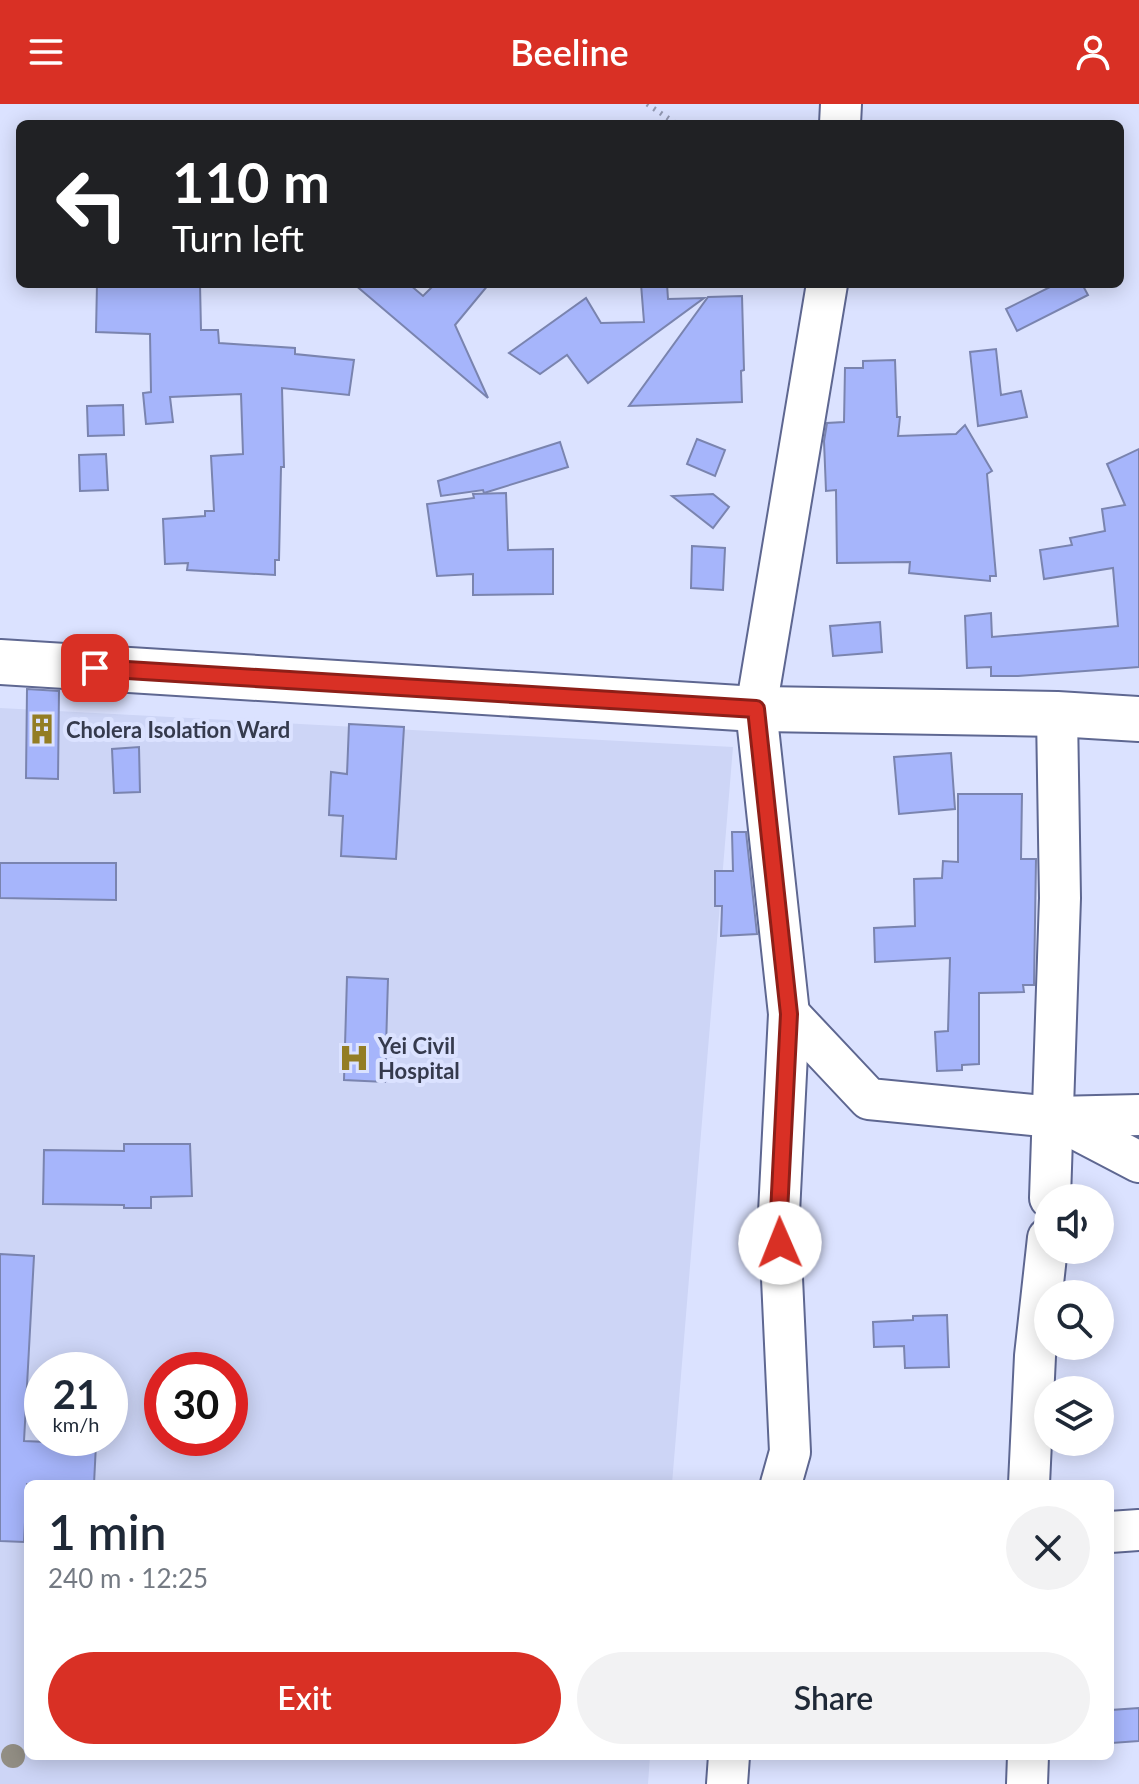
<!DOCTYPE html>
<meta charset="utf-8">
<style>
body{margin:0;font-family:Lato,sans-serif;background:#f2f2f3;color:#1f2937;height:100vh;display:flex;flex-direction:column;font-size:30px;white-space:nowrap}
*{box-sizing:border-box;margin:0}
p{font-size:26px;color:#747a83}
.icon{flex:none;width:44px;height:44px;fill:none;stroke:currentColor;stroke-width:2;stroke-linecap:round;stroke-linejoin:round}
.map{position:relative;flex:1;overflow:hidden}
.details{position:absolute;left:24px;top:1376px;width:1090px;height:280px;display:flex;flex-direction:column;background:#fff;border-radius:12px;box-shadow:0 4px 20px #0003}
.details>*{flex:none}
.top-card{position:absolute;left:16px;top:16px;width:1108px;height:168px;border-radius:12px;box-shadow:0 4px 20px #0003;background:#202124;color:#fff;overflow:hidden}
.controls{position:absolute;left:1034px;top:1080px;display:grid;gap:16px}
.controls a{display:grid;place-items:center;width:80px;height:80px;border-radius:50%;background:#fff;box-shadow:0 4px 20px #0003;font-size:40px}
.speed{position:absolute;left:24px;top:1248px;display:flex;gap:16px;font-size:40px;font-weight:700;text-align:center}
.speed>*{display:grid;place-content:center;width:104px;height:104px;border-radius:50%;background:#fff;box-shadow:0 4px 20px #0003;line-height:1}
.speed small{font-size:20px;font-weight:400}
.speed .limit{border:12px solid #d22;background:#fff;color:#111}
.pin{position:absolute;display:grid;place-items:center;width:68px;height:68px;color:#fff;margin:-34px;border-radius:16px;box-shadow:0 4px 12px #0006}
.me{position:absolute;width:88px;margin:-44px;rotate:359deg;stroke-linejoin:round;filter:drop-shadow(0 0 6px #0008)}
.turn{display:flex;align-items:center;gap:28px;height:168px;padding:0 24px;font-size:36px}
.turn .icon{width:104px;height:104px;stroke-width:2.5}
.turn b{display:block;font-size:56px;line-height:68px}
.round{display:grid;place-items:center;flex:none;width:84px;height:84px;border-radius:42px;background:#f2f2f3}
.head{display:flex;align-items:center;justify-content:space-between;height:136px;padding:0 24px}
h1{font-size:48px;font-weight:600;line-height:60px}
.action{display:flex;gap:16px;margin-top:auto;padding:16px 24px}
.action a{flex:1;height:92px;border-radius:48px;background:#d93025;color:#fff;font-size:32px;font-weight:600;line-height:92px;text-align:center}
.action a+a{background:#f2f2f3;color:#1f2937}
header{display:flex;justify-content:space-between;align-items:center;height:104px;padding:0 24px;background:#d93025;color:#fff;font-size:36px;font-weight:600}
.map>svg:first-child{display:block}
.built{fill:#cdd5f6;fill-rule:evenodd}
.building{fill:#a6b5fb;stroke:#7a84af;stroke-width:2}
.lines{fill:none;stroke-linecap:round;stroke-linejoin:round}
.minor-casing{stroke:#5e6791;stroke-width:44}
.tertiary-casing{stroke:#5e6791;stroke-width:48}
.path{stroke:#9298b1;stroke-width:5;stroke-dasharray:2 6;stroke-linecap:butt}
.minor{stroke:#fff;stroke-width:40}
.tertiary{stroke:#fff;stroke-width:44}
.tree{fill:#928e84}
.route-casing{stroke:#8d1f18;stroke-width:20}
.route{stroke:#d93025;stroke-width:14}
.labels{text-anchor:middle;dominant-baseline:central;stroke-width:8;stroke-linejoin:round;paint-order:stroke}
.poi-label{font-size:22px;font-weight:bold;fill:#353a4d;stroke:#dbe2ff;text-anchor:start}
</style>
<header><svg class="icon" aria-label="menu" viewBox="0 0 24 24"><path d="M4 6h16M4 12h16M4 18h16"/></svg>Beeline<svg class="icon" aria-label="person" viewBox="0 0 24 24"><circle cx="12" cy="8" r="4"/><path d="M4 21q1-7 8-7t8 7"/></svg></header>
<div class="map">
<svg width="1139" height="1680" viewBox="0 0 1139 1680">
<rect width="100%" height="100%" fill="#dbe2ff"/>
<path class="built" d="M 0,604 L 733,643 L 672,1380 L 28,1380 L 28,1652 L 650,1652 L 648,1680 L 0,1680 ZM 42,1266 L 110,1266 L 110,1334 L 42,1334 ZM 162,1266 L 230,1266 L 230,1334 L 162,1334 Z"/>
<g class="building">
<path d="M 97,180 L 200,180 L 201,226 L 218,226 L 219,239 L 295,244 L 295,250 L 354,256 L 349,291 L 282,284 L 284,363 L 281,363 L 279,456 L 275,456 L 275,471 L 187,466 L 188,459 L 165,460 L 163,415 L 205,412 L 205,407 L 214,407 L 211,352 L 243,350 L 241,290 L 170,293 L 173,318 L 146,320 L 143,289 L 151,288 L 150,230 L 96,228 Z"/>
<path d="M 354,180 L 409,180 L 423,192 L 435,180 L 489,180 L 455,221 L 488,294 Z"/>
<path d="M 641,180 L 667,180 L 668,195 L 704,194 L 588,279 L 567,251 L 540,270 L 509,249 L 586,194 L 601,219 L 644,218 Z"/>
<path d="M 1056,180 L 1082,180 L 1088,191 L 1017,227 L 1006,205 Z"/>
<path d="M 742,192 L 744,266 L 741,267 L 742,298 L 629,302 L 708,193 Z"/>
<path d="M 996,245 L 1001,291 L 1021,287 L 1027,313 L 978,322 L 970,248 Z"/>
<path d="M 895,256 L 897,313 L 900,313 L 898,332 L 956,330 L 965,321 L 992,367 L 987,370 L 996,472 L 990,472 L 990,477 L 909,469 L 910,458 L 837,459 L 836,386 L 826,387 L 824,337 L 827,319 L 844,318 L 845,264 L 863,264 L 863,257 Z"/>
<path d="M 123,301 L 124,331 L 88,332 L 87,302 Z"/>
<path d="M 697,335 L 725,346 L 715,372 L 687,360 Z"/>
<path d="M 560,338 L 568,363 L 484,389 L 483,386 L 441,392 L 438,377 Z"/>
<path d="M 1139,345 L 1139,563 L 1018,572 L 991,572 L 991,563 L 967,564 L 965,512 L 991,509 L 992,533 L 1118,522 L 1113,464 L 1044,475 L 1040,446 L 1072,441 L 1070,434 L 1105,427 L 1102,405 L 1125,401 L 1107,360 Z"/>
<path d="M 106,350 L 108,386 L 80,387 L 79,351 Z"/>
<path d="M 506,389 L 508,446 L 553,445 L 553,490 L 473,491 L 473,470 L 437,472 L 427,400 L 474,394 L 473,390 Z"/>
<path d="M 713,390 L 729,403 L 713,424 L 672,392 Z"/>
<path d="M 692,442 L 725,444 L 723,486 L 691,484 Z"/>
<path d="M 880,518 L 882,548 L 833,552 L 830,522 Z"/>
<path d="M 27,585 L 59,587 L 58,675 L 26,674 Z"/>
<path d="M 349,620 L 404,623 L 396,755 L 341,752 L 343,712 L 329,711 L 331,668 L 347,670 Z"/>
<path d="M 139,643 L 140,688 L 114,689 L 112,645 Z"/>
<path d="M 951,649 L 955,705 L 899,710 L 894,653 Z"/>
<path d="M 958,690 L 1022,690 L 1021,755 L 1036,755 L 1034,881 L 1023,881 L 1024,888 L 979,889 L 979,960 L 962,961 L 962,966 L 937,967 L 935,928 L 948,927 L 950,854 L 875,858 L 874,824 L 915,822 L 914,775 L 942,774 L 943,757 L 958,758 Z"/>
<path d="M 732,728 L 746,728 L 757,830 L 721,832 L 722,802 L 715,802 L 715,767 L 733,767 Z"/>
<path d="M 0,759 L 116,759 L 116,796 L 0,794 Z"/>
<path d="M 347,873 L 388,875 L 385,978 L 344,976 Z"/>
<path d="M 124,1040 L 190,1040 L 192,1092 L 151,1093 L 151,1104 L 124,1104 L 124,1101 L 43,1100 L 44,1046 L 124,1047 Z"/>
<path d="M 0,1150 L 34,1152 L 24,1337 L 96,1340 L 94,1380 L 27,1380 L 24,1438 L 0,1437 Z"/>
<path d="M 947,1211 L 949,1263 L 905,1264 L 904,1242 L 874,1243 L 873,1218 L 913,1216 L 913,1212 Z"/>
<path d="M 1139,1604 L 1139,1637 L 1112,1639 L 1111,1606 Z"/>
</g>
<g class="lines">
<g class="minor-casing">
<g id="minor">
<path d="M 840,20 L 841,0"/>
<path d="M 789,910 L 869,995 L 1053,1013 L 1139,1058"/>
<path d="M 1055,1013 L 1139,1011"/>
<path d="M 1050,1094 L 1060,794 L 1057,610"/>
<path d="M 781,1380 L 790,1348 L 779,1109 L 789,910 L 756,605 L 827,180"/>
<path d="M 1029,1380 L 1035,1252 L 1048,1134"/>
<path d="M 1110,1428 L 1139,1426"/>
<path d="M 727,1680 L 729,1652"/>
<path d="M 1027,1680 L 1028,1652"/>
</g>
</g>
<g class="tertiary-casing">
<path id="tertiary" d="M 0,558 L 756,605 L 1057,610 L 1139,615"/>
</g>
<path class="path" d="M 647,0 L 677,20"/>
<use href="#minor" class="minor"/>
<use href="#tertiary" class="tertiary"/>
</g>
<circle class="tree" cx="13" cy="1652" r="12"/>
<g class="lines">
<g class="route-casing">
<path id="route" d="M 95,564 L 756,605 L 789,910 L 779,1109 L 780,1139"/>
</g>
<use href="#route" class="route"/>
</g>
<defs>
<g id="building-bare" transform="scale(2.4)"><path d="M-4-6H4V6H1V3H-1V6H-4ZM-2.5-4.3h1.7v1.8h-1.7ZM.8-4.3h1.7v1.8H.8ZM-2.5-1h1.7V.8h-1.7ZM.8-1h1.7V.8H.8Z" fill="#937d24" stroke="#dbe2ff" stroke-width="2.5" paint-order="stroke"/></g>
<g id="hospital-bare" transform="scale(2.4)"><path d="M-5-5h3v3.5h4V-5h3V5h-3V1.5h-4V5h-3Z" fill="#937d24" stroke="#dbe2ff" stroke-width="2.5" paint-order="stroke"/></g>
</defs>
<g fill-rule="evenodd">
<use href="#building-bare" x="42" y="625"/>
<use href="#hospital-bare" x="354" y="954"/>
</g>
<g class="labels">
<g class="poi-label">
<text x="66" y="625">Cholera Isolation Ward</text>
<text x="378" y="941">Yei Civil<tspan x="378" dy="25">Hospital</tspan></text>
</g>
</g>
</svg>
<div class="controls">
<a><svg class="icon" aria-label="sound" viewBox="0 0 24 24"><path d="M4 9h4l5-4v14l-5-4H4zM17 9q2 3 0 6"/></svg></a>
<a><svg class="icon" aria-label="search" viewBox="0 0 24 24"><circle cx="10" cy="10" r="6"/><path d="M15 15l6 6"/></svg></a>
<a><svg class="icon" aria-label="layers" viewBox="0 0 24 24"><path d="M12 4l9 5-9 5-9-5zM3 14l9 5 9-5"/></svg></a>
</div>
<div class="speed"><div>21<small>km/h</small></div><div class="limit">30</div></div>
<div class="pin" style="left:95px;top:564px;background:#d93025"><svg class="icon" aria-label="arrive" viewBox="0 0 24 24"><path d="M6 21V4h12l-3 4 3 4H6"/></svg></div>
<svg class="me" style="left:780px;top:1139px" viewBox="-20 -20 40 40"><circle r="19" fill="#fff"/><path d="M0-13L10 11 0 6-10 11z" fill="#d93025"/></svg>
<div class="top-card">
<div class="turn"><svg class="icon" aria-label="left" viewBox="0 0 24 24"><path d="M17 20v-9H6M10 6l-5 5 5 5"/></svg><div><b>110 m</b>Turn left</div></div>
</div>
<section class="details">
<div class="head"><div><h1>1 min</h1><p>240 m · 12:25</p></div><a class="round"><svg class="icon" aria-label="close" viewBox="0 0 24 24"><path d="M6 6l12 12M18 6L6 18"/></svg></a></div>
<div class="action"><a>Exit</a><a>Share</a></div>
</section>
</div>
